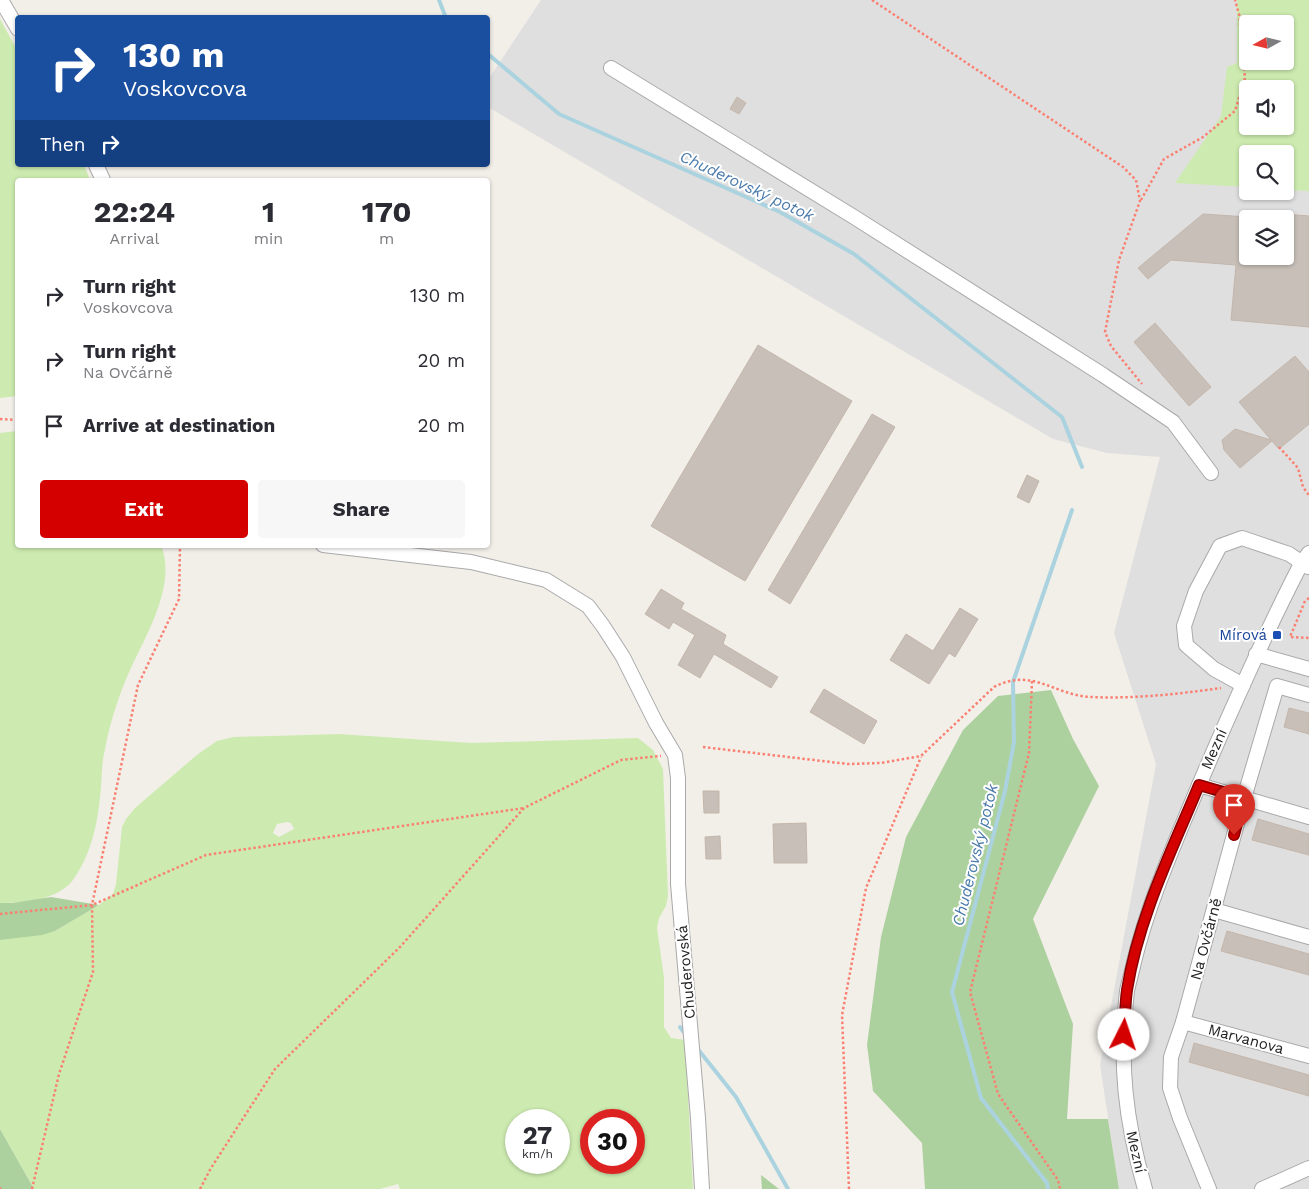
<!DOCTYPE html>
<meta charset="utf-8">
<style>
body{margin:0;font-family:"Work Sans",sans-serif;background:#f7f7f7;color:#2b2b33;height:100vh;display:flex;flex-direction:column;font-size:19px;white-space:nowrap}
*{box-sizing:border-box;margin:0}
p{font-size:16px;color:#7c7c81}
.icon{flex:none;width:28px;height:28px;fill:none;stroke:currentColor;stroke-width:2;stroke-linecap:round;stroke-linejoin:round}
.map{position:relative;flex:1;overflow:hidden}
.panel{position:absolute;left:15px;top:178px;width:475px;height:370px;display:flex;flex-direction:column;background:#fff;border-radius:5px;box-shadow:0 1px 4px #0004}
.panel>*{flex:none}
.guide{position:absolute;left:15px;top:15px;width:475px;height:152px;border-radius:5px;box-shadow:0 1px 4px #0004;background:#1a4fa0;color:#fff;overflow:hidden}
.needle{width:32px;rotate:262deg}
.buttons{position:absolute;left:1239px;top:15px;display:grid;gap:10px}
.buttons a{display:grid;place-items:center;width:55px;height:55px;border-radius:5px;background:#fff;box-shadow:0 1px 4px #0004;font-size:25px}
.speed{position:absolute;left:505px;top:1109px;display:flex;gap:10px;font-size:25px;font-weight:700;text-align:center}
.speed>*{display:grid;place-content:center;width:65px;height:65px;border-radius:50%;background:#fff;box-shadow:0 1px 4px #0004;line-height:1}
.speed small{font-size:12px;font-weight:400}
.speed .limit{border:8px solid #d22;background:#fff;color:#111}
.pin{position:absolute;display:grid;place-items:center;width:42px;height:42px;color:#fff;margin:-51px -21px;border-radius:50% 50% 50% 0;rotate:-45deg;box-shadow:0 0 5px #0007}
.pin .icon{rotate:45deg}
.me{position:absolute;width:55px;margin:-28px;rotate:4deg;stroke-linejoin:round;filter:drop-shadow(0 0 4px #0008)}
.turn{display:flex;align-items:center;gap:18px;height:105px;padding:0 25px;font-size:22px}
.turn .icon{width:65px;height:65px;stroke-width:2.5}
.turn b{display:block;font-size:35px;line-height:42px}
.then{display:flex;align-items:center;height:48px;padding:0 25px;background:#0003;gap:10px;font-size:19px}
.eta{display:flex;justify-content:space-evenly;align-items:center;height:85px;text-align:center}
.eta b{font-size:30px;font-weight:700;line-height:35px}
.action{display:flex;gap:10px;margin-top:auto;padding:10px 25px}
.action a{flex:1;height:58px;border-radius:5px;background:#d40000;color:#fff;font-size:20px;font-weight:700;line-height:58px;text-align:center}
.action a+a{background:#f7f7f7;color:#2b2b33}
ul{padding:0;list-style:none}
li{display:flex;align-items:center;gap:15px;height:65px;padding:0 25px}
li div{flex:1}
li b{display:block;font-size:19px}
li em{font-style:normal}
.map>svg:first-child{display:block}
.residential{fill:#e0dfdf;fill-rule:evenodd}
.grass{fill:#cdebb0;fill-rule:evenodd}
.forest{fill:#add19e}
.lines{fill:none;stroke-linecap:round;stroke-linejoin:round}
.stream{stroke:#aad3df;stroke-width:4}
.building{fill:#c7bfb8;stroke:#c4b6ab}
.minor-casing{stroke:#a9a9a9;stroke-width:16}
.path{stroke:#fa8072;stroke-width:2.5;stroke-dasharray:2.5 2.5;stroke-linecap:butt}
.minor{stroke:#fff;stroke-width:14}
.route-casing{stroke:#8a0000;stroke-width:12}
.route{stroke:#d40000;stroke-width:9}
.transit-dot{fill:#1a4fb4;stroke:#fff;stroke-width:2}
.labels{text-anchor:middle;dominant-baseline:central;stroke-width:4;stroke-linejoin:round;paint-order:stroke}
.transit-label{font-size:15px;fill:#164399;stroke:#fff;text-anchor:end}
.street-label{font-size:15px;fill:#222;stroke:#fff}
.water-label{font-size:16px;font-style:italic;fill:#4a7aab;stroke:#fff}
</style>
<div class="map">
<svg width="1309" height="1189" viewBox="0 0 1309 1189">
<rect width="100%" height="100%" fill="#f2efe9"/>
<path class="residential" d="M 541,0 L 1309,0 L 1309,1189 L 1119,1189 L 1100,1065 L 1156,764 L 1114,633 L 1160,457 L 1107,453 L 1053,439 L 488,107 L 488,80 ZM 1248,24 L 1285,24 L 1285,61 L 1248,61 ZM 1248,89 L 1285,89 L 1285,126 L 1248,126 ZM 1248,154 L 1285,154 L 1285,191 L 1248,191 ZM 1248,219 L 1285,219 L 1285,256 L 1248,256 Z"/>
<g class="grass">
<path d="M 1237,0 L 1309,0 L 1309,191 L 1285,190 L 1285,154 L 1248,154 L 1247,187 L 1175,183 L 1221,116 L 1227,67 L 1237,63 ZM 1248,24 L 1285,24 L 1285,61 L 1248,61 ZM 1248,89 L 1285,89 L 1285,126 L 1248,126 Z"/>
<path d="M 0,19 L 17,50 L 18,165 L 84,165 L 90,180 L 18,180 L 17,396 L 0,398 Z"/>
<path d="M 17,431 L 18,545 L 161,545 C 177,585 146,635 130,670 C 119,695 110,722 105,749 C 101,765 102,782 100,798 C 97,827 90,856 73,880 C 58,900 23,903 0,903 L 0,433 Z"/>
<path d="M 339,734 L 471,743 L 638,738 L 653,750 L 663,769 L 668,896 L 666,906 L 659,918 L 657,928 L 664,978 L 664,1027 L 671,1038 L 685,1040 L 693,1189 L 400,1189 L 398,1184 L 380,1189 L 34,1189 L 0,1129 L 0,940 L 55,931 L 99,905 L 113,894 L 116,884 L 122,827 L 126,819 L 135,808 L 198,754 L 217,741 L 233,737 ZM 287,822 L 291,823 L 294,829 L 279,837 L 273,833 L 277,824 ZM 516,1120 L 559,1120 L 559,1162 L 516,1162 ZM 591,1120 L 634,1120 L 634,1162 L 591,1162 Z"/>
</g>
<g class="forest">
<path d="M 1051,690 L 1073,739 L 1099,786 L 1033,919 L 1073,1024 L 1067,1119 L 1108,1119 L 1119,1189 L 925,1189 L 922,1143 L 873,1091 L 867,1045 L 881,937 L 906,837 L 963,730 L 998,696 Z"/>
<path d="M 51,897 L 99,905 L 55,931 L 42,935 L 0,940 L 0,903 L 12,903 Z"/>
<path d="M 0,1129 L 34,1189 L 0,1189 Z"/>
<path d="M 761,1175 L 779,1189 L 762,1189 Z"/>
</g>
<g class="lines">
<g class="stream">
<path d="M 439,0 L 446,18"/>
<path d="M 488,54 L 559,114 L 780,212 L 854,254 L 1062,417 L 1082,467"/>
<path d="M 680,1027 L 686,1035"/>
<path d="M 697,1048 L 736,1097 L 788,1189"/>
<path d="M 1048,1189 L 1047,1183 L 981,1098 L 952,992 L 1005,791 L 1014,742 L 1013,682 L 1072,510"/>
</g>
</g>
<g class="building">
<path d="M 737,97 L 746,103 L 739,114 L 730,109 Z"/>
<path d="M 1203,214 L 1248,217 L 1248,256 L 1285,256 L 1285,214 L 1309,216 L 1309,327 L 1231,320 L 1236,265 L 1171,260 L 1148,279 L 1138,268 Z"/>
<path d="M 1155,323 L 1211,387 L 1189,406 L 1134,342 Z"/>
<path d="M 758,345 L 852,401 L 745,581 L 651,526 Z"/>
<path d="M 1295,356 L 1309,372 L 1309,424 L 1279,449 L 1272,441 L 1240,468 L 1224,450 L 1222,440 L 1235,429 L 1271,440 L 1239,402 Z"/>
<path d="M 872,414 L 895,427 L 790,604 L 768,590 Z"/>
<path d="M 1027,475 L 1039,481 L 1029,503 L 1017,497 Z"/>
<path d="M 661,589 L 684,603 L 681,609 L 726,635 L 723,644 L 778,677 L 771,688 L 714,654 L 700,678 L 678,665 L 695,635 L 673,622 L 669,629 L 645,614 Z"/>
<path d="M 960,608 L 978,619 L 955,657 L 949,653 L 929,684 L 890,660 L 906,634 L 933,651 Z"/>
<path d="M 824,689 L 877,721 L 864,744 L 810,712 Z"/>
<path d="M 1289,708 L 1309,713 L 1309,734 L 1284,727 Z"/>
<path d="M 703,791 L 719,791 L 719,813 L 704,813 Z"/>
<path d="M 1258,819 L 1309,834 L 1309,855 L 1252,840 Z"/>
<path d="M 806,823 L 807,863 L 774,863 L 773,824 Z"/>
<path d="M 720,836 L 721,859 L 706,859 L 705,837 Z"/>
<path d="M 1227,931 L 1309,954 L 1309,975 L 1221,951 Z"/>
<path d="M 1194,1043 L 1309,1075 L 1309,1096 L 1189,1062 Z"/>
</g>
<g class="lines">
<g class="minor-casing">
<g id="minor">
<path d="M 1,0 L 18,29"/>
<path d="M 611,68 L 854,217 L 1103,375 L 1173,422 L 1211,473"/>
<path d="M 96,165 L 103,180"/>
<path d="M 323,545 L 471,562 L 546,580 L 588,606 L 603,626 L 623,657 L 656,723 L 675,755 L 678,778 L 678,884 L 698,1118 L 702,1189"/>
<path d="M 1256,654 L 1309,669"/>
<path d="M 1243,685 L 1214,669 L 1186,645 L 1184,626 L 1196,591 L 1220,546 L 1242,538 L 1289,554 L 1308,567"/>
<path d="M 1199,785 L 1309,817"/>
<path d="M 1214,910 L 1309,937"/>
<path d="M 1183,1022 L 1309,1056"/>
<path d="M 1145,1189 C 1125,1120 1119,1063 1127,991 C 1129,981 1132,972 1134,962 C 1146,912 1166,864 1186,816 C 1222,730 1259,645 1302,562 L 1309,553"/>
<path d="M 1209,1189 L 1180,1118 L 1170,1088 L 1171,1057 L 1183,1022 L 1244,798 L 1277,686 L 1309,695"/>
<path d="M 1262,1189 L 1309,1168"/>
</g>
</g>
<g class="path">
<path d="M 872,0 L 1123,167 L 1136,180 L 1140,201 L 1119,260 L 1105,332 L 1111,346 L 1142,384"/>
<path d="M 1141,200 L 1164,159 L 1203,137 L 1235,111 L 1245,78 L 1239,14 L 1235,0"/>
<path d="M 0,419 L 18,420"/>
<path d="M 1279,447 L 1298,468 L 1303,487 L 1309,495"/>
<path d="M 1309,598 L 1305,601 L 1290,637 L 1309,638"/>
<path d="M 1032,681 L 1029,753 L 970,992 L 998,1094 L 1058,1180 L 1060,1189"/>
<path d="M 703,747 L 848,764 L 881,763 L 921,756 L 994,687 C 1032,667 1054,695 1090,697 C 1134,699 1178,694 1221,688"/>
<path d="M 0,914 L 92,905 L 138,685 L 179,599 L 180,545"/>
<path d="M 0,1188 L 1,1189"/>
<path d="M 32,1189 L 59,1074 L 93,972 L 92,905 L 206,855 L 524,808"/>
<path d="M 200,1189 L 211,1168 L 275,1069 L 400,947 L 524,808 L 621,760 L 661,756"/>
<path d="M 849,1189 L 842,1015 L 866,888 L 921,757"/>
</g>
<use href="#minor" class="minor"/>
</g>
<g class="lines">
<g class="route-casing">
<path id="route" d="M 1124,1035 C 1125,1020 1125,1004 1127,990 C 1138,919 1172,850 1199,785 L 1244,798 L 1234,835"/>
</g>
<use href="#route" class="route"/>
</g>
<rect class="transit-dot" x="1272" y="630" width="10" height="10" rx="2.5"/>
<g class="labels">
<g class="transit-label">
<text x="1267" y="635">Mírová</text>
</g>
<g class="street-label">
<text transform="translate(1214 749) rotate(-66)">Mezní</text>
<text transform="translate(1206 939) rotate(-75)">Na Ovčárně</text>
<text transform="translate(686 972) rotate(-95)">Chuderovská</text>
<text transform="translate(1246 1039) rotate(15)">Marvanova</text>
<text transform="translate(1136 1152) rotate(77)">Mezní</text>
</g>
<g class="water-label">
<text transform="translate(747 186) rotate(25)">Chuderovský potok</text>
<text transform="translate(975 855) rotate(-76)">Chuderovský potok</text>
</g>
</g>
</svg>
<div class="buttons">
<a><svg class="needle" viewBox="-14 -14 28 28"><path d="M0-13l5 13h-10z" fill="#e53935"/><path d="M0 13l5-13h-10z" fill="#7c7c81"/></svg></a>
<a><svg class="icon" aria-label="sound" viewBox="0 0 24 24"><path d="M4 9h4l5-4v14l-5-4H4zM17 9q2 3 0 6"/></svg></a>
<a><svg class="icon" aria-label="search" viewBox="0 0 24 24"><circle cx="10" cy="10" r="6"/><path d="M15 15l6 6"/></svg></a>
<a><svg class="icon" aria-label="layers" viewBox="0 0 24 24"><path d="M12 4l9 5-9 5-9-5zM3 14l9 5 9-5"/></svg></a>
</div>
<div class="speed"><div>27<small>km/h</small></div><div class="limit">30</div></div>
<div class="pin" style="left:1234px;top:835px;background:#d93025"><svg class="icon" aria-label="arrive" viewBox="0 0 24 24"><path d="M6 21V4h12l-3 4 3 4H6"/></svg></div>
<svg class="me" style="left:1124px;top:1035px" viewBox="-20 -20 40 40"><circle r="19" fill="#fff"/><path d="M0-13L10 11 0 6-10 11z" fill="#d40000"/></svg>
<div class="guide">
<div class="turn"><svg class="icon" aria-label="right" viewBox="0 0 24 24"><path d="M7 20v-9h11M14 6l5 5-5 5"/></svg><div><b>130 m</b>Voskovcova</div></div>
<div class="then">Then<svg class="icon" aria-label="right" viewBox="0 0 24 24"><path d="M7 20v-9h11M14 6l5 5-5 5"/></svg></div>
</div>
<section class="panel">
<div class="eta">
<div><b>22:24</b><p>Arrival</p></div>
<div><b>1</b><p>min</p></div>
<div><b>170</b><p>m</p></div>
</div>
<ul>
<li><svg class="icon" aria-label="right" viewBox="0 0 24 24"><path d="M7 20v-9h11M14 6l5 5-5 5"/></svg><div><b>Turn right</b><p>Voskovcova</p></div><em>130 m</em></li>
<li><svg class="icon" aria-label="right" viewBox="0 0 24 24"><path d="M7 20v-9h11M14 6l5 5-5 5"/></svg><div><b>Turn right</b><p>Na Ovčárně</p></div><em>20 m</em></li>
<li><svg class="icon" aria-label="arrive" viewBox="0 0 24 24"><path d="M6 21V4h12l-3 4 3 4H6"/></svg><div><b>Arrive at destination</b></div><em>20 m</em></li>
</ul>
<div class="action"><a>Exit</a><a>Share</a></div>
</section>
</div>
